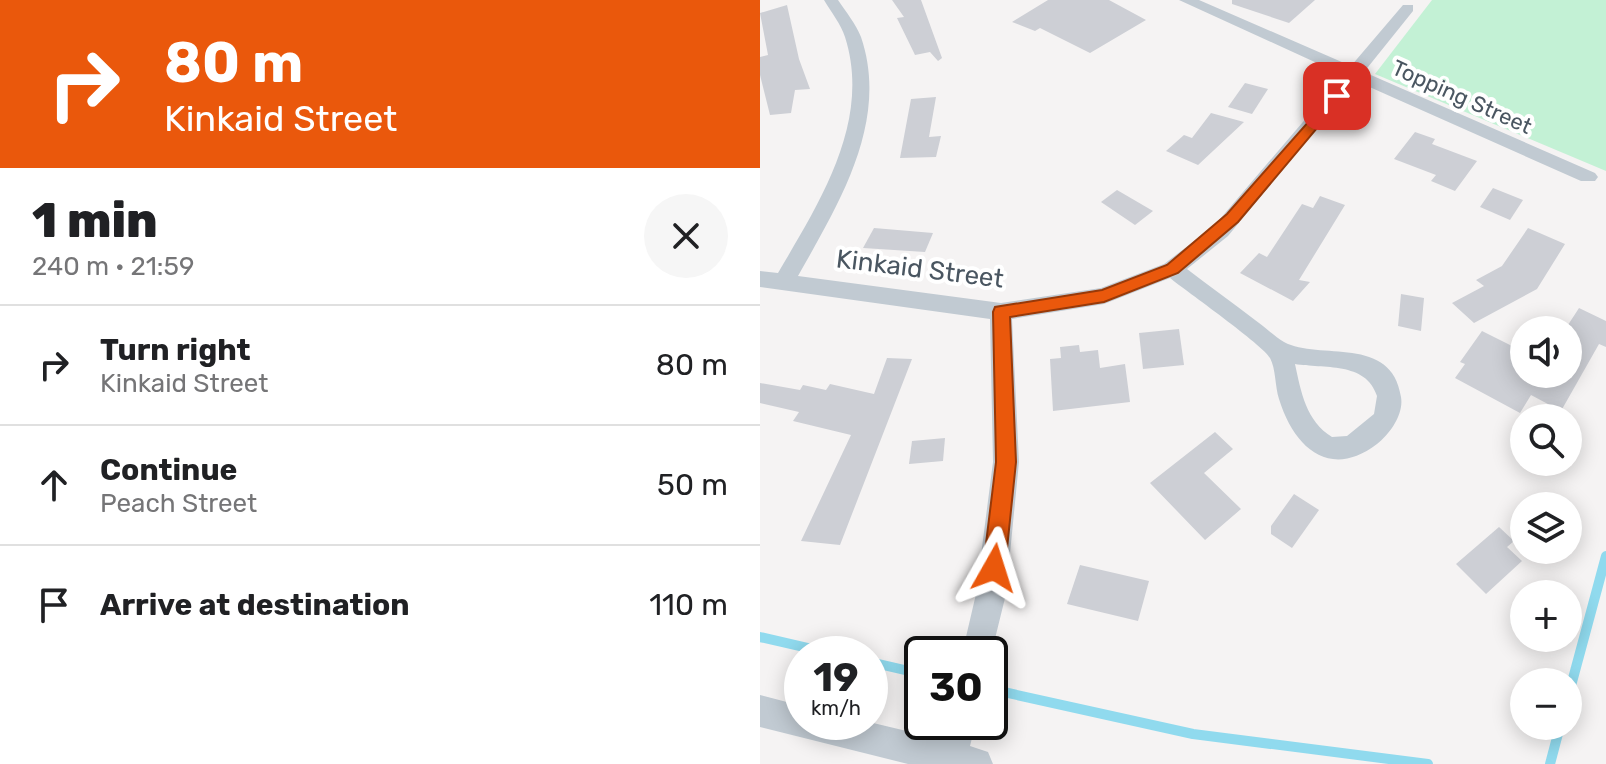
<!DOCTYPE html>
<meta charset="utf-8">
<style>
body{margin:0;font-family:Rubik,sans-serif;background:#f6f6f6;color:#202124;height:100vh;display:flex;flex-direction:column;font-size:30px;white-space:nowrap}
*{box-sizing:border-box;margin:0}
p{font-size:26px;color:#757577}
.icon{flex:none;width:44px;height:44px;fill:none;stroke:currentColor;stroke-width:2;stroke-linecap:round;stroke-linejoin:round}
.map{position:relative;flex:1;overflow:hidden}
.details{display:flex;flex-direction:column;background:#fff;width:760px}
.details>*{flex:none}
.banner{background:#ea580c;color:#fff;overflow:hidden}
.controls{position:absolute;left:750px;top:316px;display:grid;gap:16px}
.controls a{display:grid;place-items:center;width:72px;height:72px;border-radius:50%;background:#fff;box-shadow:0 4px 20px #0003;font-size:40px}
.speed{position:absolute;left:24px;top:636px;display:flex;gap:16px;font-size:40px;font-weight:700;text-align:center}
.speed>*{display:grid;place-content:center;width:104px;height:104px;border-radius:50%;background:#fff;box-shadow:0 4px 20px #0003;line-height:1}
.speed small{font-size:20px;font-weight:400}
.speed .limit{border:4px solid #111;border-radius:12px;background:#fff;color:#111}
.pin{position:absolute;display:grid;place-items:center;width:68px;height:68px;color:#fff;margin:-34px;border-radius:16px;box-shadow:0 4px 12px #0006}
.me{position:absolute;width:88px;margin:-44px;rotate:6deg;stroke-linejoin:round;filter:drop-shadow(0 0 6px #0008)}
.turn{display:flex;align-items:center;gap:28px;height:168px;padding:0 32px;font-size:36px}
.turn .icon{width:104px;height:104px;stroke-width:2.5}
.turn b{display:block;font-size:56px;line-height:68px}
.round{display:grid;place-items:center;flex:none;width:84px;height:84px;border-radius:42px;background:#f6f6f6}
.summary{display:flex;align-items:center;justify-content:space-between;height:136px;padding:0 32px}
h1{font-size:48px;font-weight:800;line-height:60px}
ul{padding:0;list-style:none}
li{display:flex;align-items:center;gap:24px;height:120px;padding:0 32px;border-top:2px solid #e0e0e0}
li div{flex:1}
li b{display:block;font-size:30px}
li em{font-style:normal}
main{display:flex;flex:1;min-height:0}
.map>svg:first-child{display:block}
.green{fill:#c3f1d5}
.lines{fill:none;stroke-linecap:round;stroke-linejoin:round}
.stream{stroke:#90daee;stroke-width:10}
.building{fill:#cdcfd5}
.minor{fill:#c1cad2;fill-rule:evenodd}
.route{fill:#ea580c;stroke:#983908;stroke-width:2}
.labels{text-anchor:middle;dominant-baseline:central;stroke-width:8;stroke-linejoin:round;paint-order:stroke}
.far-street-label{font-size:22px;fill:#4a5661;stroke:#fff}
.street-label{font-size:26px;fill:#4a5661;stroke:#fff}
</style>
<main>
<section class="details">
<div class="banner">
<div class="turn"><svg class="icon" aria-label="right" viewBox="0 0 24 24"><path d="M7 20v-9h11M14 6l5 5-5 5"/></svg><div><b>80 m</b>Kinkaid Street</div></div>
</div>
<div class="summary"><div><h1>1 min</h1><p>240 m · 21:59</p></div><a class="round"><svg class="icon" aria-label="close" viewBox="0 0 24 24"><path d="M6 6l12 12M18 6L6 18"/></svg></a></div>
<ul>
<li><svg class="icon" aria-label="right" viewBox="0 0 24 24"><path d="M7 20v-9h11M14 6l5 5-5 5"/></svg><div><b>Turn right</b><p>Kinkaid Street</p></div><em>80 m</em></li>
<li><svg class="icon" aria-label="ahead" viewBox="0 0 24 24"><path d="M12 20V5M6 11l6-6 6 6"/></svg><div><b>Continue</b><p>Peach Street</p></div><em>50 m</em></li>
<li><svg class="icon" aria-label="arrive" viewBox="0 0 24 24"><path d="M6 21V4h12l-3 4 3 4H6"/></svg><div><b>Arrive at destination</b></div><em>110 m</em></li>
</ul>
</section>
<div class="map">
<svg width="846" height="764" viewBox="0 0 846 764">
<rect width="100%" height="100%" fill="#f5f3f3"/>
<path class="green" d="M 672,0 L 846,0 L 846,171 L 615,74 Z"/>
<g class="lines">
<g class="stream">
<path d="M 0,637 L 74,654"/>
<path d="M 110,662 L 162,674"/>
<path d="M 230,689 L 433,734 L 668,764"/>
<path d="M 808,697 L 846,556"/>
<path d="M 790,764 L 800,726"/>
</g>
</g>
<g class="building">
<path d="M 132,0 L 161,0 L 182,58 L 178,61 L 170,52 L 155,55 L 137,18 L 144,17 Z"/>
<path d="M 288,0 L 349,0 L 386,20 L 330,53 L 280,28 L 275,31 L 252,22 Z"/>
<path d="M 472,0 L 555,0 L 529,23 L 472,4 Z"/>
<path d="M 27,5 L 39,59 L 50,89 L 35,90 L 31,113 L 10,115 L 0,75 L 0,57 L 8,55 L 0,13 Z"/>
<path d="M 485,83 L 508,89 L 492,114 L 468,107 Z"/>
<path d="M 176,97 L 169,137 L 181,136 L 176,157 L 140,158 L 151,99 Z"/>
<path d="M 451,113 L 484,122 L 438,165 L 406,151 L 424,135 L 432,138 Z"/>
<path d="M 655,132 L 675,139 L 672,144 L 717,161 L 695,191 L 671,181 L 676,175 L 634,159 Z"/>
<path d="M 733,188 L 763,200 L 750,220 L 720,207 Z"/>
<path d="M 357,190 L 393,211 L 375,225 L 341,202 Z"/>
<path d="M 560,196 L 585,205 L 539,280 L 550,282 L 533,301 L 480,273 L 499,253 L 507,257 L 542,204 L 553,208 Z"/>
<path d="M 114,228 L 173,233 L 165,252 L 103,248 Z"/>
<path d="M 768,228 L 805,244 L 777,289 L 714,323 L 692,303 L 724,286 L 716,280 L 742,266 Z"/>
<path d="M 641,294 L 664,298 L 661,331 L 638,326 Z"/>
<path d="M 819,308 L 846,321 L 846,347 L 839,344 L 801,411 L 771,395 L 760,413 L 695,378 L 705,364 L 700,362 L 722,331 L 764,352 L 764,374 L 808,374 L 808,325 Z"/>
<path d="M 419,329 L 424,365 L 383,369 L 379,333 Z"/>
<path d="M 319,345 L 320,352 L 338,350 L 340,368 L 365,364 L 370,402 L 293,411 L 290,359 L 301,358 L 300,347 Z"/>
<path d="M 127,358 L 152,359 L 80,545 L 41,541 L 91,435 L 33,421 L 39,412 L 0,403 L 0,383 L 40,390 L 43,385 L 66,390 L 70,384 L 114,394 Z"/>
<path d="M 455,432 L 473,449 L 444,473 L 481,509 L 445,540 L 390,483 Z"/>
<path d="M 185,438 L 183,461 L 149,464 L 152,441 Z"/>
<path d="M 534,494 L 559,510 L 532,548 L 511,534 L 511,526 Z"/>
<path d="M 739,527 L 754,541 L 747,547 L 762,561 L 726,594 L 696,564 Z"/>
<path d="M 320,565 L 389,581 L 378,621 L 307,604 Z"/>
</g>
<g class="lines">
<g class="minor">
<path d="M 64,0 L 78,0 C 86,12 96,24 101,37 C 130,122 78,205 38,276 L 241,303 L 341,288 L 404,264 L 454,226 L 583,75 L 419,0 L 439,0 L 591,66 L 643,5 L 653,5 L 653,11 L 604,72 L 835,173 L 838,177 L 835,181 L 821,181 L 596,81 L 468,236 L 427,269 C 449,286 473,303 495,320 C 505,327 514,336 524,342 C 559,361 632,334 641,397 C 644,414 630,434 617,444 C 570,480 534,448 519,399 C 515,387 516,369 510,358 C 503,345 426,291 410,278 L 344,304 L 252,319 L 259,462 L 246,594 L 230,659 L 230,654 L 202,654 L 216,594 L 233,462 L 230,319 L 0,287 L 0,271 L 18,273 C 59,203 112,122 85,37 C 81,24 71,12 64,0 ZM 535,364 C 563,369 606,361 617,396 L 614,414 L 587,436 L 572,437 C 546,421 541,392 535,364 Z"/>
<path d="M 0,695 L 42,706 L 42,722 L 109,722 L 180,739 L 184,722 L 216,722 L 210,746 L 228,752 L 233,764 L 148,764 L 0,727 Z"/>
</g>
</g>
<path class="route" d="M 573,94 L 584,96 L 478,222 L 418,273 L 344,302 L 250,317 L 256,462 L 245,568 L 242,575 L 234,578 L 227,575 L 223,568 L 236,462 L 233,312 L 235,307 L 342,290 L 407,265 L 467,214 Z"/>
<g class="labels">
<g class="far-street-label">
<text transform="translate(702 97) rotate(24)">Topping Street</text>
</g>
<g class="street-label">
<text transform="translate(160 269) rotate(7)">Kinkaid Street</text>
</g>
</g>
</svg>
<div class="controls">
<a><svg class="icon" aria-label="sound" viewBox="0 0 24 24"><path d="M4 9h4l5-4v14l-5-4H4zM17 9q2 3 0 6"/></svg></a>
<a><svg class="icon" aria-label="search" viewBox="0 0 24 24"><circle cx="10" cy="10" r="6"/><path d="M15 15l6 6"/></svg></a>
<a><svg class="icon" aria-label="layers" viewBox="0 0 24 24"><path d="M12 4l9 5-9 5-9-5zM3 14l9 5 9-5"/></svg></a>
<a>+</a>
<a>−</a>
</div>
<div class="speed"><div>19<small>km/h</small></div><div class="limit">30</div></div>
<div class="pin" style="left:577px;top:96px;background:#d93025"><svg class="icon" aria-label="arrive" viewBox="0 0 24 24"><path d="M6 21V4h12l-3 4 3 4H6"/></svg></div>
<svg class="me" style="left:234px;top:568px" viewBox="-20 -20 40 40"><path d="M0-17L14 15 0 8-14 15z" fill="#ea580c" stroke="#fff" stroke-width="4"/></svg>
</div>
</main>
